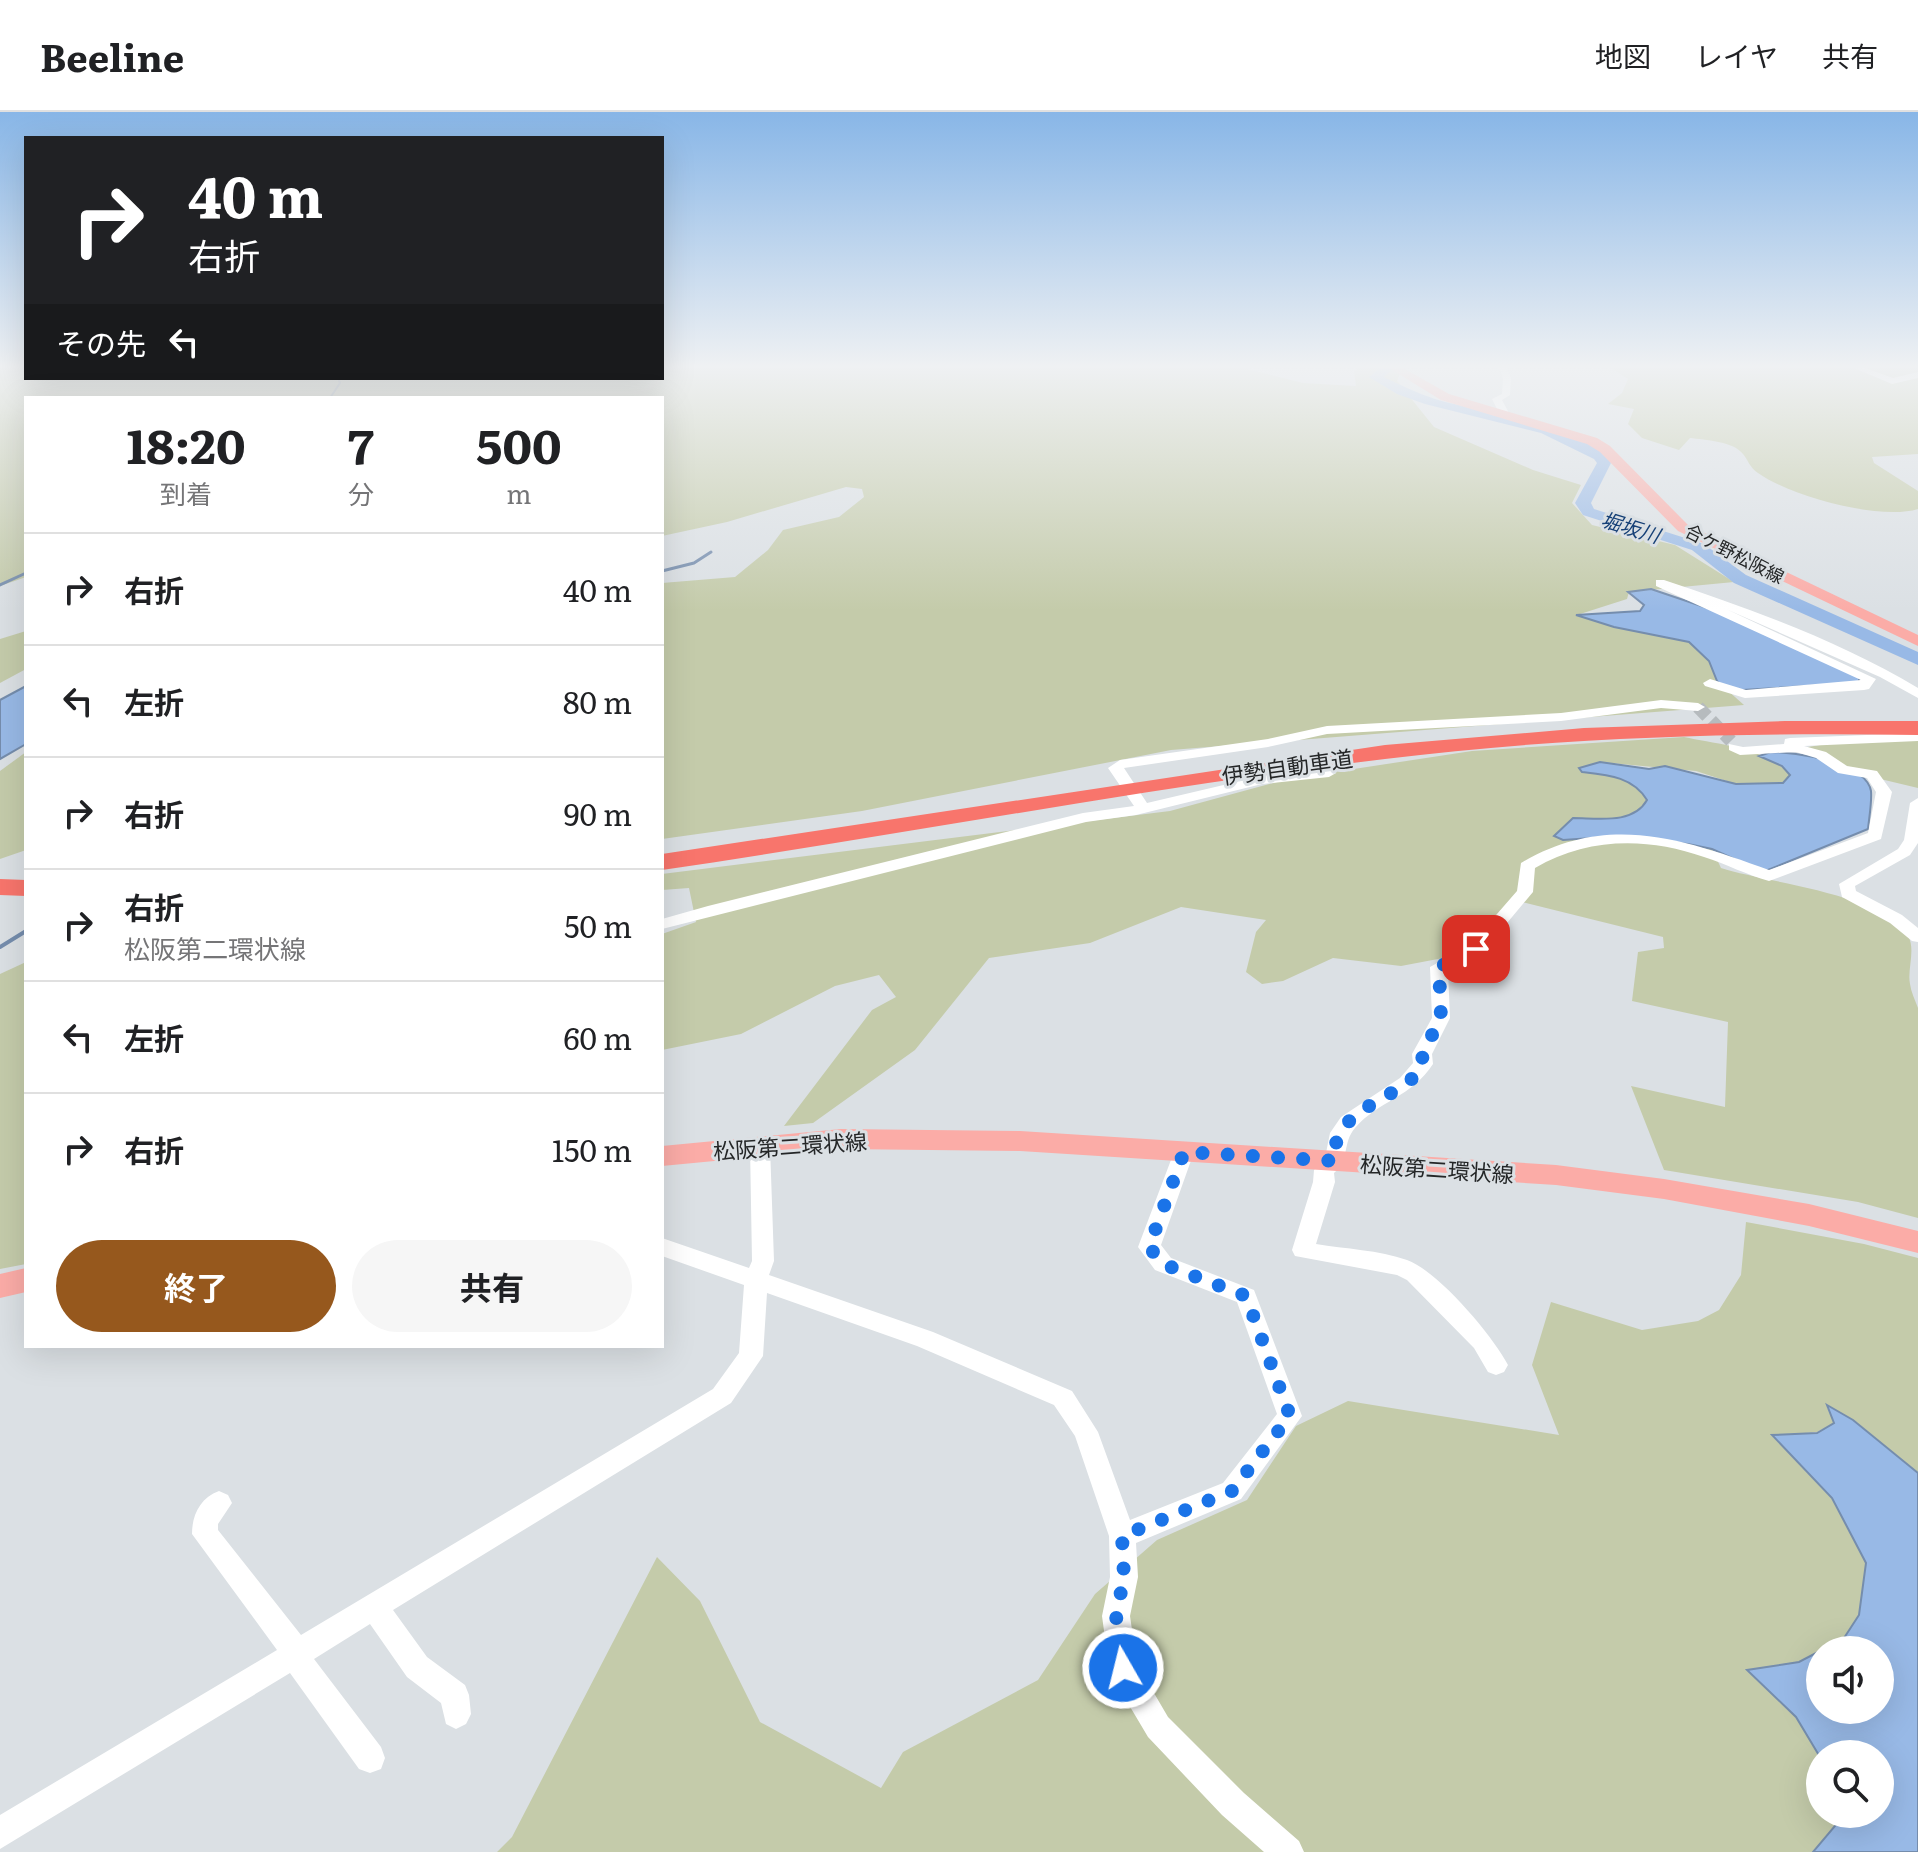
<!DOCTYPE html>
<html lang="ja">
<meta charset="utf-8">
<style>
body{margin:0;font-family:Literata,"Noto Sans JP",serif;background:#f6f6f6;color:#202124;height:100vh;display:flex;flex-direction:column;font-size:30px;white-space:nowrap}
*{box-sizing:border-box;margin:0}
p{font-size:26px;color:#757577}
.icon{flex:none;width:44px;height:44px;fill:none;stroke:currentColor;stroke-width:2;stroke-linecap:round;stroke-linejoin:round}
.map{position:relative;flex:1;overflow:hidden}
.side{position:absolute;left:24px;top:284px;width:640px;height:952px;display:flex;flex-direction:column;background:#fff;border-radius:0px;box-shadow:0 8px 32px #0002}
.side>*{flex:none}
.banner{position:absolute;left:24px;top:24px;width:640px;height:244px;border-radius:0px;box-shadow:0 8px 32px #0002;background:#202124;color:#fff;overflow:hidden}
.controls{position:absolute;left:1806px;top:1524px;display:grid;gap:16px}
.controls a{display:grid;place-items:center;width:88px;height:88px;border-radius:50%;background:#fff;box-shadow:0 8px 32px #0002;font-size:40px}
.pin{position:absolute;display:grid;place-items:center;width:68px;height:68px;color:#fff;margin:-34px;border-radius:16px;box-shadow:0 4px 12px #0006}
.me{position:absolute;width:88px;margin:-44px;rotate:352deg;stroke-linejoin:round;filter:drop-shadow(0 0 6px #0008)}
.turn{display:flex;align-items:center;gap:28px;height:168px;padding:0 32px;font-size:36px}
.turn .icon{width:104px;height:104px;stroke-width:2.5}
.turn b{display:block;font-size:56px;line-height:68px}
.then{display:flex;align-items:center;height:76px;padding:0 32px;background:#0003;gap:16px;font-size:30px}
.eta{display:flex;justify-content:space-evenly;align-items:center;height:136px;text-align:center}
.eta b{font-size:48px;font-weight:700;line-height:56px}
.primary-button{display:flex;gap:16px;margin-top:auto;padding:16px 32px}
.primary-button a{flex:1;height:92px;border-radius:48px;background:#96581d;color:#fff;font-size:32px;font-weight:700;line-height:92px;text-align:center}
.primary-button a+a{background:#f6f6f6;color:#202124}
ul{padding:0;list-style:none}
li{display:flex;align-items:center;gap:24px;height:112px;padding:0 32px;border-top:2px solid #e0e0e0}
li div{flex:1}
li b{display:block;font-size:30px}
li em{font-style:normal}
header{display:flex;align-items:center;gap:48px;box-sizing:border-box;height:112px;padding:0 40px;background:#fff;border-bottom:2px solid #e0e0e0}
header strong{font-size:38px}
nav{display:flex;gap:44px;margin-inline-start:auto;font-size:28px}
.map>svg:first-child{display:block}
.green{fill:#c4cbaa}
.water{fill:#98b9e6;stroke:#758dad;stroke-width:2}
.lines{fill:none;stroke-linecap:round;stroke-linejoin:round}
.stream-far2{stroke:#758dad;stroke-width:2}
.stream-far1{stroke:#758dad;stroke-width:3}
.stream{stroke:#758dad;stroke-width:4}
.river{fill:#98b9e6;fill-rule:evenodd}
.minor-tunnel{stroke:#b6bbbe;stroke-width:13;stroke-dasharray:13 6;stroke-linecap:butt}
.minor{fill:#fff;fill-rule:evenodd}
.major{fill:#fbaca7;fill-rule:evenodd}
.highway{fill:#f8756c;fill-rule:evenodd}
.route{stroke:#1a73e8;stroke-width:14;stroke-dasharray:0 25.2}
.labels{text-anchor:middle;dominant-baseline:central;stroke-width:6;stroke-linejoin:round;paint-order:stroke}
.far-street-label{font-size:18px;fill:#242627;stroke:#dbe0e4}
.far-water-label{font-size:20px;font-style:italic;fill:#174177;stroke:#dbe0e4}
.street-label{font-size:22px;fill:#242627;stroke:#dbe0e4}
</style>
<header>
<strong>Beeline</strong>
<nav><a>地図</a><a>レイヤ</a><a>共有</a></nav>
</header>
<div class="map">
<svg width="1918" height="1740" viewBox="0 0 1918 1740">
<rect width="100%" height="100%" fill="#dbe0e4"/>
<g class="green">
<path d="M 0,256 L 26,256 L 26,266 L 662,266 L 662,256 L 1243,256 L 1303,271 L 1356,274 L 1354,259 L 1359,256 L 1402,256 L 1397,269 L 1434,315 L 1533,358 L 1581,373 L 1572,391 L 1592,413 L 1675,433 L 1734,470 L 1629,480 L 1627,487 L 1577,503 L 1614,515 L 1689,530 L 1709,549 L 1717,569 L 1744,593 L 1171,638 L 862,699 L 662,727 L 662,471 L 735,465 L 768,438 L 783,418 L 839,405 L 864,385 L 862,377 L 846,375 L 727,410 L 662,424 L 662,286 L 26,286 L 26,465 L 0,474 Z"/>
<path d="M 1611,256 L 1918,256 L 1918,342 L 1872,345 L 1874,351 L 1918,379 L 1918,397 C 1880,409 1790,384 1758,361 C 1750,356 1748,348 1743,342 C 1733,329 1705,328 1690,326 L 1679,338 L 1642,326 L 1628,312 L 1634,297 L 1608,292 L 1622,281 L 1628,267 Z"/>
<path d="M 26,519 L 26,557 L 0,571 L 0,527 Z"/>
<path d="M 1684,625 C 1716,632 1768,636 1790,663 L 1783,671 L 1736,672 L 1696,659 L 1600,650 L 1579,656 L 1583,660 C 1609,663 1633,665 1647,688 C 1633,713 1597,706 1573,706 L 1607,725 L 1712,737 L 1721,756 C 1767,771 1882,781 1908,824 C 1916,837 1907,858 1910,872 C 1911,880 1915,888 1918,896 L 1918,1106 L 1858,1090 L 1664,1058 L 1631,974 L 1725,995 L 1728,910 L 1632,889 L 1638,840 L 1664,836 L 1663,825 L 1522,790 L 1478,822 L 1459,843 L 1401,854 L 1333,846 L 1283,869 L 1262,872 L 1246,860 L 1256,820 L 1266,808 L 1181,795 L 1090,831 L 989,846 L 915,938 L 813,1011 L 784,1014 L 872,898 L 896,885 L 879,863 L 835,874 L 741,922 L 662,938 L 662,822 L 696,810 L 689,776 L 662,778 L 662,762 L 1170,699 L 1288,667 L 1472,639 Z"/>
<path d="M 1918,627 L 1918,676 L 1851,660 L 1802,636 L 1839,630 Z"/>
<path d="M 26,640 L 26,738 L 0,747 L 0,659 Z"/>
<path d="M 26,850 L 26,1152 L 0,1157 L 0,862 Z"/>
<path d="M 1746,1110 L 1864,1132 L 1918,1146 L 1918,1361 L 1853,1308 L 1827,1295 L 1834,1311 L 1817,1320 L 1772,1324 L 1832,1387 L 1866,1451 L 1859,1503 L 1844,1526 L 1799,1550 L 1748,1558 L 1796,1605 L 1820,1645 L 1820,1702 L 1845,1702 L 1813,1740 L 497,1740 L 512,1725 L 657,1445 L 700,1489 L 760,1610 L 881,1676 L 903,1640 L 1038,1568 L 1095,1482 L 1157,1428 L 1247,1388 L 1296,1314 L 1348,1289 L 1559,1323 L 1532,1253 L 1551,1190 L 1642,1218 L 1698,1209 L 1719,1198 L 1741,1163 Z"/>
</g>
<g class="water">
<path d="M 1651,477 L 1722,501 L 1860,565 L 1858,571 L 1726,579 L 1717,569 L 1709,549 L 1689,530 L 1614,515 L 1576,503 L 1640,499 L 1644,493 L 1628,480 Z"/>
<path d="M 26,574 L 26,632 L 0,647 L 0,588 Z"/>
<path d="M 1771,640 C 1795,640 1866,650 1871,679 C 1872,691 1869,706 1868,717 L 1763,760 L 1712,737 L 1688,732 L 1607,725 L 1563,728 L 1554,724 L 1573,706 C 1597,706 1633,713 1647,688 C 1633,665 1609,663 1582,660 L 1579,656 L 1600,650 L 1649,657 L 1665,654 L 1736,672 L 1783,671 L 1790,663 L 1782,654 L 1759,644 Z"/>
<path d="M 1827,1293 L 1853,1308 L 1918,1361 L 1918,1740 L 1813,1740 L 1845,1702 L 1880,1702 L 1880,1642 L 1820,1645 L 1796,1605 L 1747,1558 L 1799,1550 L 1820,1539 L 1820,1598 L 1880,1598 L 1880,1538 L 1822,1538 L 1844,1526 L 1859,1503 L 1866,1451 L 1832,1386 L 1772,1323 L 1817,1321 L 1834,1311 Z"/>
</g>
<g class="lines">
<path class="stream-far2" d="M 330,286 L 340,271 L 338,266"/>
<g class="stream-far1">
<path d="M 662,459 L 694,451 L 711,440"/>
<path d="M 0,473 L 26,461"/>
</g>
<path class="stream" d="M 0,835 L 26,819"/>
<path class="river" d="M 1380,256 L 1394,256 L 1384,265 C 1400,273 1417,281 1435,287 C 1479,301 1587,309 1611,351 L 1591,391 L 1594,397 L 1704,432 L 1746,463 L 1918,540 L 1918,553 L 1734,471 L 1692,438 L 1583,403 L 1575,391 L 1597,351 L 1594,347 L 1541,321 L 1425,292 L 1397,282 L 1369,265 Z"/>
<path class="minor-tunnel" d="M 1698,595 L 1731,629"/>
<g class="minor">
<path d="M 1499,256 L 1507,256 L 1511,266 L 1510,283 L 1502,288 L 1510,303 L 1505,306 L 1500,303 L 1492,287 L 1502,282 L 1503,266 Z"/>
<path d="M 1854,256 L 1865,256 L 1893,266 L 1918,260 L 1918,266 L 1892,272 Z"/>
<path d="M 1656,468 L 1664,468 C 1751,497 1840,529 1918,576 L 1918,586 L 1880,565 L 1726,497 L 1876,567 L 1869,577 L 1864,578 L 1745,586 L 1705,574 L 1703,571 L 1710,567 L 1746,578 L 1861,568 L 1656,474 Z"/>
<path d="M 1661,588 L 1698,591 L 1705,595 L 1698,599 L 1661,596 L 1561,609 L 1327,622 L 1268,635 L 1124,656 L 1147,691 L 1262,664 L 1329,657 L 1336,661 L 1329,665 L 1262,672 L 1136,703 L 1086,710 L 662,817 L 662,807 L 708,794 L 1083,701 L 1134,694 L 1108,656 L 1120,648 L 1268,627 L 1327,614 L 1561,601 Z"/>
<path d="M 1918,621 L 1918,629 L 1804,634 L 1826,640 L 1847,654 L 1877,659 L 1892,680 L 1881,727 L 1769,769 C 1747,763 1726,752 1704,745 C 1648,725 1587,725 1535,756 L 1533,780 L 1482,841 L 1448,858 L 1450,906 L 1432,942 L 1433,952 C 1412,985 1378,989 1355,1016 C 1342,1031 1350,1048 1334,1061 L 1335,1070 L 1316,1132 C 1345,1137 1379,1138 1407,1148 C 1438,1159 1493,1224 1508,1253 L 1504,1260 L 1496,1263 L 1488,1260 L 1474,1236 L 1407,1168 L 1397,1163 L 1295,1144 L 1292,1138 L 1313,1070 L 1314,1058 L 1325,1046 L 1330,1021 L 1341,1005 L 1400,966 L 1413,951 L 1412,942 L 1432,906 L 1430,855 L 1470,833 L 1517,779 L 1521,751 C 1607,700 1683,727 1769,758 L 1868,721 L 1876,680 L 1867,666 L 1838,661 L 1816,646 L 1796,640 L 1740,643 L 1729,638 L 1729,632 L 1743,635 L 1784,632 L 1785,627 L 1790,626 Z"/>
<path d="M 1918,686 L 1918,731 L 1910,743 L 1855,774 L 1856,779 L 1902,803 L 1918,816 L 1918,830 L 1912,829 L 1890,811 L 1842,785 L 1839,772 L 1898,737 L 1904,728 L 1910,691 Z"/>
<path d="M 760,1027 L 767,1029 L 770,1034 L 774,1149 L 769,1163 L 933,1220 L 1072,1279 L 1098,1320 L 1130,1408 L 1223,1371 L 1277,1302 L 1237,1190 L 1155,1158 L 1138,1135 L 1174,1040 L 1177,1035 L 1191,1035 L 1194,1040 L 1161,1133 L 1171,1146 L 1254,1178 L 1302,1304 L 1241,1387 L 1136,1431 L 1138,1465 L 1130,1504 L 1137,1552 L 1168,1605 L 1244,1681 L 1299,1729 L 1304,1740 L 1264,1740 L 1222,1703 L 1148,1625 L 1113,1566 L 1109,1556 L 1102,1504 L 1110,1465 L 1109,1424 L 1075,1324 L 1054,1293 L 917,1234 L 767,1181 L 763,1244 L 731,1291 L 393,1498 L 427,1545 L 465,1573 L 469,1583 L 471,1602 L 466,1612 L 456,1617 L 446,1612 L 441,1591 L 407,1565 L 370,1512 L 314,1547 L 381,1635 L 385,1646 L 381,1657 L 370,1661 L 359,1657 L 290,1561 L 0,1737 L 0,1703 L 277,1538 L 192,1422 C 192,1403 200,1386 219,1379 L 228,1383 L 232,1391 L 218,1412 L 218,1418 L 301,1523 L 713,1277 L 739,1241 L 744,1173 L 662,1144 L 662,1126 L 749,1156 L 752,1149 L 750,1034 L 753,1029 Z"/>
</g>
<g class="major">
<path d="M 1389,256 L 1403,256 L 1449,282 L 1597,326 L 1610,334 L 1688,413 L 1918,523 L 1918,534 L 1678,419 L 1600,340 L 1587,332 L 1441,288 Z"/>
<path d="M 841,1017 L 1020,1019 L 1556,1053 L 1664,1067 L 1809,1092 L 1918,1119 L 1918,1141 L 1809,1114 L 1664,1087 L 1556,1073 L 1020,1039 L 841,1037 L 662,1054 L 662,1034 Z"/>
<path d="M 26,1156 L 26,1180 L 0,1186 L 0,1162 Z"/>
</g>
<g class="highway">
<path d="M 1785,609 L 1918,609 L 1918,623 C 1740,620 1562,625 1385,647 C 1143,676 903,723 662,758 L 662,742 L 1385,633 L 1584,616 Z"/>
<path d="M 0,767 L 26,768 L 26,784 L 0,783 Z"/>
</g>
</g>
<linearGradient id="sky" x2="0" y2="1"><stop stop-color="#88b6e7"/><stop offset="0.51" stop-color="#eff1f3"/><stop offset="1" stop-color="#eff1f3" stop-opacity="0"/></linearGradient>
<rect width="1918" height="499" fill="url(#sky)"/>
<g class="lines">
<path class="route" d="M 1123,1556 L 1116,1504 L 1124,1465 L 1122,1424 L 1232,1379 L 1290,1304 L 1246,1184 L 1163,1152 L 1149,1135 L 1184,1040 L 1335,1049 C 1330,1005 1378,992 1407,971 C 1413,967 1418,958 1423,952 L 1422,942 L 1441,906 L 1439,855 L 1476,837"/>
</g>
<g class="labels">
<g class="far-street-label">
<text transform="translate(1735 441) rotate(27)">合ケ野松阪線</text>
</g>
<g class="far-water-label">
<text transform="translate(1631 414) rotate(17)">堀坂川</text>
</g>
<g class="street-label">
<text transform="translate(1287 654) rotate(-8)">伊勢自動車道</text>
<text transform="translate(790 1033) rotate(-4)">松阪第二環状線</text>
<text transform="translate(1437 1056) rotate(4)">松阪第二環状線</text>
</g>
</g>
</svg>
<div class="controls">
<a><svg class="icon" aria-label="sound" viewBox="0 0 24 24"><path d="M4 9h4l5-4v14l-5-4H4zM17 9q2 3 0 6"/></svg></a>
<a><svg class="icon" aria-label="search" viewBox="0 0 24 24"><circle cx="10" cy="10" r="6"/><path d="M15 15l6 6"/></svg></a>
</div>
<div class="pin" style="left:1476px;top:837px;background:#d93025"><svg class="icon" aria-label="arrive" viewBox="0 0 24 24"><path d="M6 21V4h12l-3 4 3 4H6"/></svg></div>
<svg class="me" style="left:1123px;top:1556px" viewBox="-20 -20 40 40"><circle r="17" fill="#1a73e8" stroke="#fff" stroke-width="3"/><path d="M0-11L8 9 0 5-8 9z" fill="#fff"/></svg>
<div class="banner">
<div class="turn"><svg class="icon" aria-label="right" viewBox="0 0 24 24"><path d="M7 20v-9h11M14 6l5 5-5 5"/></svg><div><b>40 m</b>右折</div></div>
<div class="then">その先<svg class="icon" aria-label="left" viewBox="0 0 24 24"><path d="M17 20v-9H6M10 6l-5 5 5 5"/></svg></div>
</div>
<section class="side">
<div class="eta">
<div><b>18:20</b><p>到着</p></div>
<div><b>7</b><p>分</p></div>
<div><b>500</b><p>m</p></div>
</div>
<ul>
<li><svg class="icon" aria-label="right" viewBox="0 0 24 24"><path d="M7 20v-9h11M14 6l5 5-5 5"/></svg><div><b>右折</b></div><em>40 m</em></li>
<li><svg class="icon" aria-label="left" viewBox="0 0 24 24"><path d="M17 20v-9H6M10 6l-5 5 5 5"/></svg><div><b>左折</b></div><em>80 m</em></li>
<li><svg class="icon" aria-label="right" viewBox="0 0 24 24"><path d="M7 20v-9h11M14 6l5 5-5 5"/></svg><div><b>右折</b></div><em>90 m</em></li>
<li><svg class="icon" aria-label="right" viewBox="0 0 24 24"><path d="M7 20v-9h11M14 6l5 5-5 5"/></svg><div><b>右折</b><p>松阪第二環状線</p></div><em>50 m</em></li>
<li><svg class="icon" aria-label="left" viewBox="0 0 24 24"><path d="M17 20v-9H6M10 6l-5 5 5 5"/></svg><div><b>左折</b></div><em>60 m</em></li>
<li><svg class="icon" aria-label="right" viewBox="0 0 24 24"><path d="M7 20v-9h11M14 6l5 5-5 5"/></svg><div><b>右折</b></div><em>150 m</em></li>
</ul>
<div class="primary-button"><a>終了</a><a>共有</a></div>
</section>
</div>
